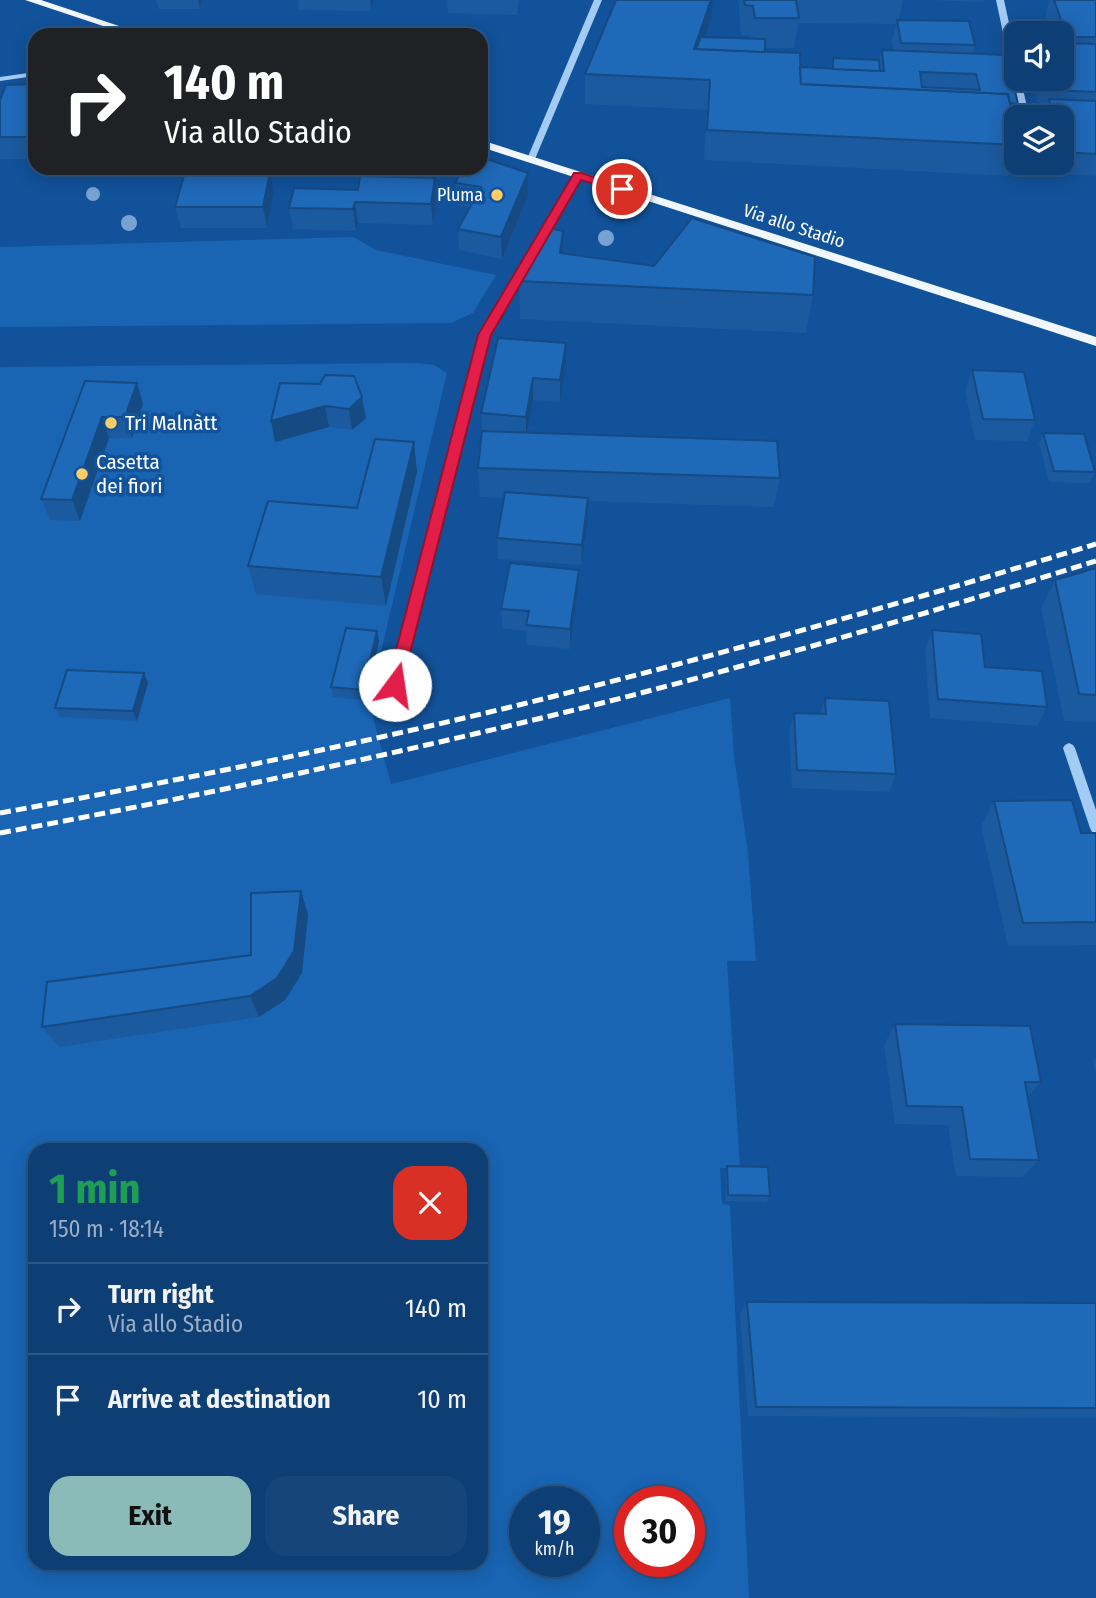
<!DOCTYPE html>
<meta charset="utf-8">
<style>
body{margin:0;font-family:"Fira Sans Condensed",sans-serif;background:#164579;color:#f1f3f6;height:100vh;display:flex;flex-direction:column;font-size:26px;white-space:nowrap}
*{box-sizing:border-box;margin:0}
p{font-size:23px;color:#9aaec5}
.icon{flex:none;width:38px;height:38px;fill:none;stroke:currentColor;stroke-width:2;stroke-linecap:round;stroke-linejoin:round}
.map{position:relative;flex:1;overflow:hidden}
.drawer{position:absolute;left:28px;top:1143px;width:460px;height:427px;display:flex;flex-direction:column;background:#0d3e74;border-radius:21px;box-shadow:0 4px 18px #0003,0 0 0 2px #2d5786}
.drawer>*{flex:none}
.top-card{position:absolute;left:28px;top:28px;width:460px;height:147px;border-radius:21px;box-shadow:0 4px 18px #0003,0 0 0 2px #2d5786;background:#202124;color:#fff;overflow:hidden}
.fabs{position:absolute;left:1004px;top:21px;display:grid;gap:14px}
.fabs a{display:grid;place-items:center;width:70px;height:70px;border-radius:14px;background:#0d3e74;box-shadow:0 4px 18px #0003,0 0 0 2px #2d5786;font-size:35px}
.speed{position:absolute;left:509px;top:1486px;display:flex;gap:14px;font-size:35px;font-weight:700;text-align:center}
.speed>*{display:grid;place-content:center;width:91px;height:91px;border-radius:50%;background:#0d3e74;box-shadow:0 4px 18px #0003,0 0 0 2px #2d5786;line-height:1}
.speed small{font-size:18px;font-weight:400}
.speed .limit{border:10px solid #d22;background:#fff;color:#111}
.pin{position:absolute;display:grid;place-items:center;width:60px;height:60px;color:#fff;margin:-30px;border:4px solid #fff;border-radius:50%;box-shadow:0 2px 7px #0007}
.me{position:absolute;width:77px;margin:-38px;rotate:14deg;stroke-linejoin:round;filter:drop-shadow(0 0 5px #0008)}
.turn{display:flex;align-items:center;gap:24px;height:147px;padding:0 21px;font-size:32px}
.turn .icon{width:91px;height:91px;stroke-width:2.5}
.turn b{display:block;font-size:49px;line-height:60px}
.round{display:grid;place-items:center;flex:none;width:74px;height:74px;border-radius:21px;background:#164579}
.headline{display:flex;align-items:center;justify-content:space-between;height:119px;padding:0 21px}
h1{font-size:42px;font-weight:700;line-height:52px;color:#1e9e55}
.primary-button{display:flex;gap:14px;margin-top:auto;padding:14px 21px}
.primary-button a{flex:1;height:80px;border-radius:21px;background:#8bbbb9;color:#111;font-size:28px;font-weight:700;line-height:80px;text-align:center}
.primary-button a+a{background:#164579;color:#f1f3f6}
ul{padding:0;list-style:none}
li{display:flex;align-items:center;gap:21px;height:91px;padding:0 21px;border-top:2px solid #2d5786}
li div{flex:1}
li b{display:block;font-size:26px}
li em{font-style:normal}
.map>svg:first-child{display:block}
.green{fill:#1965b4;fill-rule:evenodd}
.lines{fill:none;stroke-linecap:round;stroke-linejoin:round}
.minor{fill:#a4cbf4;fill-rule:evenodd}
.major{fill:#f1f7ff;fill-rule:evenodd}
.rail{stroke:#fff;stroke-width:5;stroke-dasharray:11 5;stroke-linecap:butt}
.tree{fill:#78a2d1}
.wall{fill:#1b5a9f;fill-rule:evenodd}
.shaded-wall{fill:#164a82}
.building{fill:#1f69b9;stroke:#164a82;stroke-width:2;fill-rule:evenodd}
.route{fill:#e11d48;stroke:#92132f;stroke-width:2}
.poi-dot{fill:#ffcd67;stroke:#11529a;stroke-width:2.5}
.labels{text-anchor:middle;dominant-baseline:central;stroke-width:7;stroke-linejoin:round;paint-order:stroke}
.far-poi-label{font-size:18px;fill:#fff;stroke:#11529a;text-anchor:end}
.far-street-label{font-size:18px;fill:#fff;stroke:#11529a}
.poi-label{font-size:21px;fill:#fff;stroke:#11529a;text-anchor:start}
</style>
<div class="map">
<svg width="1096" height="1598" viewBox="0 0 1096 1598">
<rect width="100%" height="100%" fill="#11529a"/>
<g class="green">
<path d="M 353,237 L 376,250 L 496,275 L 473,313 L 451,323 L 0,327 L 0,247 Z"/>
<path d="M 416,363 L 434,365 L 447,373 L 369,702 L 391,784 L 730,698 L 734,756 L 748,853 L 756,961 L 727,961 L 740,1168 L 720,1168 L 722,1204 L 730,1205 L 749,1598 L 0,1598 L 0,367 ZM 35,1150 L 481,1150 L 481,1563 L 35,1563 ZM 525,1502 L 584,1502 L 584,1561 L 525,1561 ZM 630,1502 L 690,1502 L 690,1561 L 630,1561 Z"/>
</g>
<g class="lines">
<g class="minor">
<path d="M 594,0 L 602,0 L 535,159 L 528,161 L 527,159 Z"/>
<path d="M 996,0 L 1004,0 L 1017,60 L 1017,79 L 1021,79 L 1029,117 L 1021,117 Z"/>
<path d="M 35,72 L 35,76 L 0,81 L 0,77 Z"/>
<path d="M 575,173 L 582,175 L 490,335 L 401,685 L 395,690 L 391,688 L 389,685 L 480,335 Z"/>
<path d="M 1069,743 L 1073,745 L 1075,748 L 1096,810 L 1096,833 L 1092,832 L 1090,828 L 1063,748 L 1065,745 Z"/>
</g>
<g class="major">
<path d="M 25,0 L 41,0 L 146,35 L 130,35 Z"/>
<path d="M 481,140 L 1096,337 L 1096,346 L 481,147 Z"/>
</g>
<g class="rail">
<path d="M 0,813 C 186,779 372,742 555,696 C 737,650 917,599 1096,544"/>
<path d="M 0,833 C 184,799 368,760 550,716 C 734,671 915,617 1096,561"/>
</g>
</g>
<g class="tree">
<circle cx="93" cy="194" r="7"/>
<circle cx="129" cy="223" r="8"/>
<circle cx="606" cy="238" r="8"/>
</g>
<g class="wall">
<path d="M 156,0 L 202,0 L 200,9 L 159,9 Z"/>
<path d="M 298,0 L 374,0 L 371,11 L 299,10 Z"/>
<path d="M 447,0 L 519,0 L 517,15 L 448,13 Z"/>
<path d="M 738,0 L 903,0 L 899,20 L 975,45 L 973,54 L 1018,104 L 1013,120 L 1017,139 L 1017,149 L 1008,176 L 704,160 L 707,110 L 585,104 L 585,74 L 711,19 L 705,37 L 750,39 L 750,36 L 741,35 ZM 798,23 L 896,24 L 892,41 L 894,51 L 882,50 L 879,61 L 833,58 L 831,69 L 800,67 L 765,52 L 765,48 L 794,48 Z"/>
<path d="M 929,0 L 984,0 L 984,2 Z"/>
<path d="M 1050,0 L 1096,0 L 1096,176 L 1053,173 L 1051,163 L 1062,163 L 1062,117 L 1041,117 L 1032,79 L 1062,79 L 1062,33 L 1042,33 L 1041,31 Z"/>
<path d="M 35,84 L 35,159 L 0,159 L 0,100 Z"/>
<path d="M 349,168 L 417,168 L 406,178 L 435,178 L 437,200 L 433,225 L 358,223 L 356,231 L 293,229 L 289,208 L 358,190 L 360,179 L 350,176 Z"/>
<path d="M 270,172 L 274,193 L 267,228 L 181,228 L 175,207 Z"/>
<path d="M 456,183 L 528,195 L 502,259 L 459,250 L 458,229 L 470,207 L 457,205 Z"/>
<path d="M 563,231 L 562,253 L 813,295 L 806,333 L 520,319 L 519,281 Z"/>
<path d="M 498,338 L 566,364 L 560,402 L 533,400 L 527,432 L 780,478 L 774,507 L 588,501 L 588,519 L 581,565 L 498,559 L 497,538 L 504,498 L 480,497 L 478,468 L 482,431 L 481,413 Z"/>
<path d="M 972,370 L 1035,420 L 1027,441 L 975,440 L 965,391 Z"/>
<path d="M 85,381 L 143,404 L 132,438 L 109,438 L 80,521 L 50,520 L 41,499 Z"/>
<path d="M 320,384 L 366,418 L 352,430 L 329,427 L 275,442 Z"/>
<path d="M 1043,433 L 1095,472 L 1090,483 L 1049,482 L 1039,443 Z"/>
<path d="M 417,472 L 386,606 L 256,594 L 248,566 L 357,508 Z"/>
<path d="M 1096,568 L 1096,722 L 1064,721 L 1041,608 L 1055,580 Z"/>
<path d="M 579,570 L 578,590 L 570,649 L 527,645 L 526,631 L 502,628 L 501,609 Z"/>
<path d="M 932,630 L 985,667 L 1047,707 L 1037,726 L 930,718 L 925,649 Z"/>
<path d="M 379,641 L 365,700 L 333,697 L 331,687 Z"/>
<path d="M 144,673 L 148,683 L 137,721 L 60,717 L 55,708 Z"/>
<path d="M 825,698 L 896,774 L 889,792 L 792,788 L 789,732 L 794,713 L 820,714 Z"/>
<path d="M 994,801 L 1081,833 L 1096,833 L 1096,945 L 1008,946 L 981,826 Z"/>
<path d="M 308,914 L 302,973 L 285,1000 L 259,1017 L 59,1047 L 42,1027 L 251,955 Z"/>
<path d="M 895,1024 L 1041,1082 L 1028,1097 L 1039,1160 L 1022,1177 L 956,1176 L 948,1125 L 895,1124 L 884,1045 Z"/>
<path d="M 1096,1058 L 1096,1074 L 1093,1061 Z"/>
<path d="M 727,1166 L 770,1196 L 767,1202 L 726,1201 L 725,1172 Z"/>
<path d="M 747,1302 L 1096,1303 L 1096,1418 L 748,1416 L 740,1315 Z"/>
</g>
<g class="shaded-wall">
<path d="M 198,0 L 202,0 L 200,9 Z"/>
<path d="M 370,0 L 374,0 L 371,11 Z"/>
<path d="M 711,0 L 713,0 L 711,19 L 698,58 L 694,49 Z"/>
<path d="M 391,168 L 417,168 L 392,191 L 390,169 Z"/>
<path d="M 270,172 L 274,193 L 267,228 L 263,207 Z"/>
<path d="M 528,173 L 528,195 L 502,259 L 501,237 Z"/>
<path d="M 435,178 L 437,200 L 433,225 L 431,204 Z"/>
<path d="M 355,202 L 358,223 L 356,231 L 353,209 Z"/>
<path d="M 563,231 L 562,269 L 560,253 Z"/>
<path d="M 566,343 L 566,364 L 560,402 L 560,380 Z"/>
<path d="M 533,378 L 533,400 L 526,438 L 526,417 Z"/>
<path d="M 137,383 L 143,404 L 132,438 L 125,417 Z"/>
<path d="M 362,397 L 366,418 L 352,430 L 349,409 Z"/>
<path d="M 325,406 L 329,427 L 275,442 L 271,421 Z"/>
<path d="M 102,417 L 109,438 L 80,521 L 72,500 Z"/>
<path d="M 414,442 L 417,472 L 386,606 L 381,577 Z"/>
<path d="M 588,498 L 588,519 L 581,565 L 582,545 Z"/>
<path d="M 579,570 L 578,590 L 570,649 L 570,629 Z"/>
<path d="M 377,631 L 379,641 L 365,700 L 363,690 Z"/>
<path d="M 144,673 L 148,683 L 137,721 L 133,711 Z"/>
<path d="M 301,891 L 308,914 L 302,973 L 285,1000 L 259,1017 L 250,996 Z"/>
</g>
<g class="building">
<path d="M 616,0 L 711,0 L 694,49 L 800,53 L 801,84 L 1008,94 L 1017,139 L 1017,145 L 707,130 L 710,80 L 585,74 Z"/>
<path d="M 744,0 L 796,0 L 799,18 L 755,18 L 753,6 L 745,5 Z"/>
<path d="M 1054,0 L 1096,0 L 1096,37 L 1067,37 Z"/>
<path d="M 897,20 L 969,21 L 975,45 L 901,43 Z"/>
<path d="M 701,37 L 765,39 L 765,52 L 696,49 Z"/>
<path d="M 1062,43 L 1096,44 L 1096,92 L 1052,90 L 1049,79 L 1062,79 Z"/>
<path d="M 882,50 L 1007,55 L 1018,104 L 1010,103 L 1008,94 L 801,84 L 800,67 L 884,71 ZM 920,72 L 976,74 L 980,90 L 922,87 Z"/>
<path d="M 833,58 L 879,60 L 880,71 L 833,69 Z"/>
<path d="M 35,84 L 35,137 L 0,137 L 0,100 L 6,85 Z"/>
<path d="M 1049,99 L 1096,101 L 1096,154 L 1062,152 L 1062,117 L 1053,117 Z"/>
<path d="M 481,157 L 528,173 L 501,237 L 458,229 L 481,187 L 456,183 L 461,168 L 481,168 Z"/>
<path d="M 185,172 L 270,172 L 263,207 L 175,207 Z"/>
<path d="M 360,176 L 435,178 L 431,204 L 355,202 L 353,209 L 289,208 L 294,188 L 358,190 Z"/>
<path d="M 692,218 L 815,257 L 813,295 L 519,281 L 544,227 L 563,231 L 560,253 L 654,266 Z"/>
<path d="M 498,338 L 566,343 L 560,380 L 533,378 L 526,417 L 481,413 Z"/>
<path d="M 972,370 L 1024,372 L 1035,420 L 983,419 Z"/>
<path d="M 325,375 L 354,376 L 362,397 L 349,409 L 325,406 L 271,421 L 280,383 L 320,384 Z"/>
<path d="M 85,381 L 137,383 L 125,417 L 102,417 L 72,500 L 41,499 Z"/>
<path d="M 482,431 L 777,441 L 780,478 L 478,468 Z"/>
<path d="M 1043,433 L 1084,434 L 1095,472 L 1054,471 Z"/>
<path d="M 375,439 L 414,442 L 381,577 L 248,566 L 268,501 L 357,508 Z"/>
<path d="M 505,492 L 588,498 L 582,545 L 497,538 Z"/>
<path d="M 510,563 L 579,570 L 570,629 L 526,625 L 529,611 L 501,609 Z"/>
<path d="M 1096,568 L 1096,695 L 1079,694 L 1055,580 Z"/>
<path d="M 346,628 L 377,631 L 363,690 L 331,687 Z"/>
<path d="M 932,630 L 981,634 L 985,667 L 1042,671 L 1047,707 L 938,699 Z"/>
<path d="M 67,670 L 144,673 L 133,711 L 55,708 Z"/>
<path d="M 825,698 L 889,701 L 896,774 L 797,770 L 794,713 L 826,714 Z"/>
<path d="M 1072,800 L 1081,833 L 1096,833 L 1096,922 L 1023,923 L 994,801 Z"/>
<path d="M 301,891 L 294,951 L 277,978 L 250,996 L 42,1027 L 47,982 L 251,955 L 251,893 Z"/>
<path d="M 895,1024 L 1030,1026 L 1041,1082 L 1025,1082 L 1039,1160 L 970,1159 L 962,1107 L 907,1106 Z"/>
<path d="M 727,1166 L 768,1167 L 770,1196 L 728,1195 Z"/>
<path d="M 747,1302 L 1096,1303 L 1096,1408 L 756,1407 Z"/>
</g>
<path class="route" d="M 574,173 L 582,173 L 628,189 L 622,193 L 581,180 L 491,335 L 402,685 L 395,691 L 389,690 L 387,685 L 478,335 Z"/>
<g class="poi-dot">
<circle cx="497" cy="195" r="7"/>
<circle cx="111" cy="423" r="7"/>
<circle cx="82" cy="474" r="7"/>
</g>
<g class="labels">
<g class="far-poi-label">
<text x="483" y="195">Pluma</text>
</g>
<g class="far-street-label">
<text transform="translate(794 226) rotate(18)">Via allo Stadio</text>
</g>
<g class="poi-label">
<text x="125" y="423">Tri Malnàtt</text>
<text x="96" y="462">Casetta<tspan x="96" dy="24">dei fiori</tspan></text>
</g>
</g>
</svg>
<div class="fabs">
<a><svg class="icon" aria-label="sound" viewBox="0 0 24 24"><path d="M4 9h4l5-4v14l-5-4H4zM17 9q2 3 0 6"/></svg></a>
<a><svg class="icon" aria-label="layers" viewBox="0 0 24 24"><path d="M12 4l9 5-9 5-9-5zM3 14l9 5 9-5"/></svg></a>
</div>
<div class="speed"><div>19<small>km/h</small></div><div class="limit">30</div></div>
<div class="pin" style="left:622px;top:189px;background:#d93025"><svg class="icon" aria-label="arrive" viewBox="0 0 24 24"><path d="M6 21V4h12l-3 4 3 4H6"/></svg></div>
<svg class="me" style="left:395px;top:685px" viewBox="-20 -20 40 40"><circle r="19" fill="#fff"/><path d="M0-13L10 11 0 6-10 11z" fill="#e11d48"/></svg>
<div class="top-card">
<div class="turn"><svg class="icon" aria-label="right" viewBox="0 0 24 24"><path d="M7 20v-9h11M14 6l5 5-5 5"/></svg><div><b>140 m</b>Via allo Stadio</div></div>
</div>
<section class="drawer">
<div class="headline"><div><h1>1 min</h1><p>150 m · 18:14</p></div><a class="round" style="background:#d93025;color:#fff"><svg class="icon" aria-label="close" viewBox="0 0 24 24"><path d="M6 6l12 12M18 6L6 18"/></svg></a></div>
<ul>
<li><svg class="icon" aria-label="right" viewBox="0 0 24 24"><path d="M7 20v-9h11M14 6l5 5-5 5"/></svg><div><b>Turn right</b><p>Via allo Stadio</p></div><em>140 m</em></li>
<li><svg class="icon" aria-label="arrive" viewBox="0 0 24 24"><path d="M6 21V4h12l-3 4 3 4H6"/></svg><div><b>Arrive at destination</b></div><em>10 m</em></li>
</ul>
<div class="primary-button"><a>Exit</a><a>Share</a></div>
</section>
</div>
